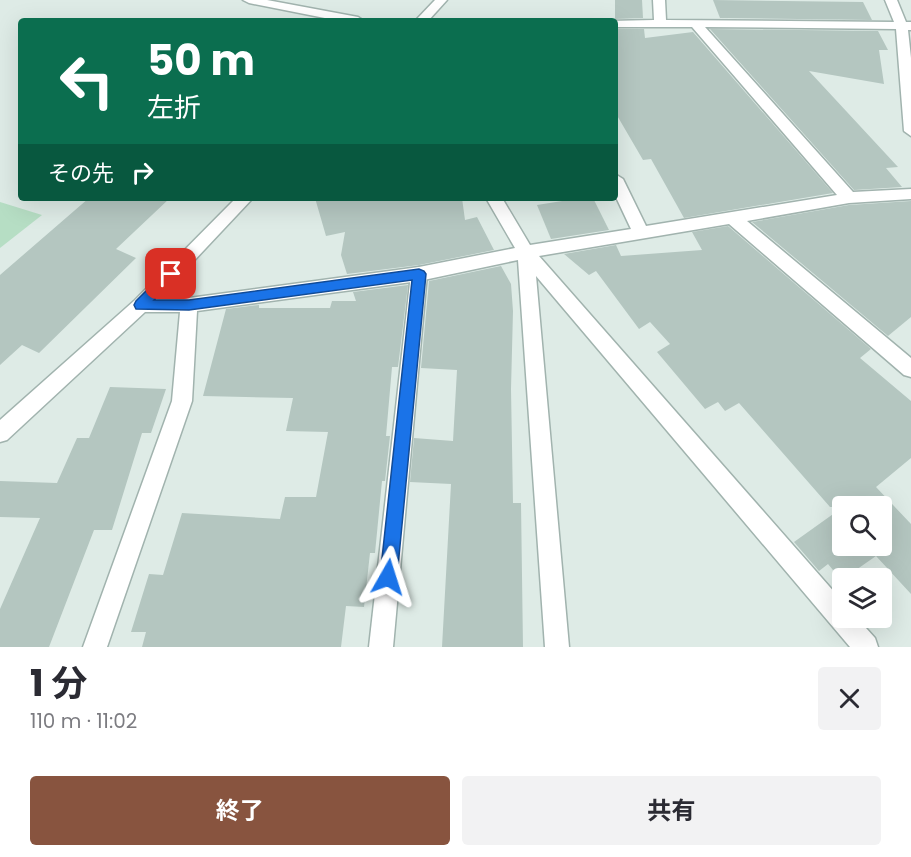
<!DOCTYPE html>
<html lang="ja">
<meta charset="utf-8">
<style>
body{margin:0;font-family:Poppins,"Noto Sans JP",sans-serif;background:#f2f2f3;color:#2b2b33;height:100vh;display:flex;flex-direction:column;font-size:22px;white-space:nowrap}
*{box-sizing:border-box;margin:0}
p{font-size:20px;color:#7c7c81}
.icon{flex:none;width:33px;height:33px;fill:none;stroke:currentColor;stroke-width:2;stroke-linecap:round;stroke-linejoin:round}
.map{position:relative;height:647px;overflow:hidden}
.side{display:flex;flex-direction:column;background:#fff;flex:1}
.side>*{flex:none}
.top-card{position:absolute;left:18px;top:18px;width:600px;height:183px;border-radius:6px;box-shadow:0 6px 24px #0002;background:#0b6e4f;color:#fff;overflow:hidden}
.fabs{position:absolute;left:832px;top:496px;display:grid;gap:12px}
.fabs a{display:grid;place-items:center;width:60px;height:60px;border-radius:6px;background:#fff;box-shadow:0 6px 24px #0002;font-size:30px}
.pin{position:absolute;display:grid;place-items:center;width:51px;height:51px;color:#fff;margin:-26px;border-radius:12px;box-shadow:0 3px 9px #0006}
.me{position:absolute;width:66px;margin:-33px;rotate:6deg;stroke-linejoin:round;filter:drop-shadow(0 0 4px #0008)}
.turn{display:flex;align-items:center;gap:21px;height:126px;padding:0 30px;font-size:27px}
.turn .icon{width:78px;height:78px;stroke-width:2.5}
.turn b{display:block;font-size:42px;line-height:51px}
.then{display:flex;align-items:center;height:57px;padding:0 30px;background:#0003;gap:12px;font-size:22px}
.round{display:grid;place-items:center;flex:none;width:63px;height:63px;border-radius:6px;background:#f2f2f3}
.head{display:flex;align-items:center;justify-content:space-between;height:102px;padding:0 30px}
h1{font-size:36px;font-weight:700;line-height:45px}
.button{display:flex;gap:12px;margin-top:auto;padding:12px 30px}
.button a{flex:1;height:69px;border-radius:6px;background:#88543f;color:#fff;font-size:24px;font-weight:700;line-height:69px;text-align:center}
.button a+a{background:#f2f2f3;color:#2b2b33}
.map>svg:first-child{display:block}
.green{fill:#b6dec4}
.building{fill:#b4c6c0}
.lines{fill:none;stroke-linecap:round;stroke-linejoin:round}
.lane-casing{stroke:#a1b3ae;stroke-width:3}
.street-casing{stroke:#a1b3ae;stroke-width:3}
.lane{fill:#fff;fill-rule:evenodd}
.street{fill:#fff;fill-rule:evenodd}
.route{fill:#1a73e8;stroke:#114b97;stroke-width:1.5}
</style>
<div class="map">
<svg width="911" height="647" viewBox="0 0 911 647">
<rect width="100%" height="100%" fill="#deebe6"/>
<path class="green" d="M 0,202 L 42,215 L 0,248 Z"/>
<g class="building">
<path d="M 615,0 L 642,0 L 643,18 L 615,19 Z"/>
<path d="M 713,0 L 863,2 L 872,20 L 720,18 Z"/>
<path d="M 615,29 L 644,29 L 645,38 L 693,32 L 833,193 L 684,218 L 651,159 L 643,160 L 615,112 Z"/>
<path d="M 710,29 L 878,31 L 888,50 L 879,50 L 884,84 L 809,71 L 898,167 L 886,168 L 902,187 L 854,190 Z"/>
<path d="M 89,198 L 170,198 L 116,249 L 136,258 L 39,353 L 22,345 L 0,365 L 0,275 Z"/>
<path d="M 315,198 L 462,198 L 465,220 L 477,217 L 494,250 L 419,265 L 347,274 L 341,255 L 345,232 L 326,236 Z"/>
<path d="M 581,198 L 593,198 L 609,230 L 551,239 L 537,205 Z"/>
<path d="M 911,201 L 911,317 L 888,336 L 752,222 L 849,205 Z"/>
<path d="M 728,226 L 871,349 L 860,358 L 911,401 L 911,458 L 876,487 L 911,524 L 911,594 L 876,556 L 843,579 L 843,582 L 828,564 L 819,571 L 794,542 L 843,507 L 843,546 L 882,546 L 882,507 L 830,507 L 739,403 L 725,411 L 718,402 L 705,409 L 657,352 L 670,344 L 650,322 L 639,329 L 596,271 L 589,275 L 564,254 L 616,245 L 621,256 L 702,250 L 692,232 Z"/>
<path d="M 501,266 L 511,284 L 513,311 L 511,389 L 513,503 L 521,503 L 523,647 L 442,647 L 451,484 L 410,482 L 414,438 L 453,441 L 457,370 L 421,368 L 429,281 Z"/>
<path d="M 408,285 L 398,367 L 392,367 L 386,436 L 390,436 L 385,481 L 382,481 L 375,553 L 370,553 L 364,607 L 346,606 L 341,647 L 142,647 L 146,632 L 131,632 L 149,574 L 163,575 L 182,513 L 280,519 L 285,497 L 316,497 L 328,432 L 286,431 L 293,398 L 203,396 L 226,309 L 259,305 L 259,308 L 330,308 L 332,301 L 356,301 L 353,292 Z"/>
<path d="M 110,387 L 166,389 L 151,433 L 142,433 L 112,530 L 94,530 L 49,647 L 0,647 L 0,609 L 40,518 L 0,517 L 0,481 L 57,483 L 77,438 L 89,438 Z"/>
</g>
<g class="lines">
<g class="lane-casing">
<path id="lane" d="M 419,267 L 425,269 L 427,274 L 393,647 L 369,647 L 411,274 L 413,269 Z"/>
</g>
<g class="street-casing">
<g id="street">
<path d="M 243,0 L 267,0 L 358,17 L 364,21 L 340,21 L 249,3 Z"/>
<path d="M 435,0 L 447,0 L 428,21 L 415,21 Z"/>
<path d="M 653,0 L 665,0 L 666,20 L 894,22 L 885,0 L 897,0 L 906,22 L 911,22 L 911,30 L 908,30 L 911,58 L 911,136 L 904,131 L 896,29 L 705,27 L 853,192 L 911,189 L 911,199 L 849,203 L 747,221 L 911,358 L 911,377 L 904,375 L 729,224 L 539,256 L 843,602 L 843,618 L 857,618 L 875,638 L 878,647 L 850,647 L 536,276 L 569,647 L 545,647 L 518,260 L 419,281 L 197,311 L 192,401 L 107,647 L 83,647 L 172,401 L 180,312 L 145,312 L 7,440 L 0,442 L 0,420 L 135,300 L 236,198 L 253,198 L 159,298 L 189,298 L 419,267 L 515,248 L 486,198 L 502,198 L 530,245 L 631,229 L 615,195 L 615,174 L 623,179 L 646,226 L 837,195 L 692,27 L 615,27 L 615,21 L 610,21 L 654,20 Z"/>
</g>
</g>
<use href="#lane" class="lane"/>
<use href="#street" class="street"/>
</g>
<path class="route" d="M 171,269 L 175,271 L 177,274 L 175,278 L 154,300 L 189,300 L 419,269 L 424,271 L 426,274 L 397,577 L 395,583 L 388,586 L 382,583 L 380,577 L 412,280 L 189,310 L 136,309 L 134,305 L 136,301 L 166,271 Z"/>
</svg>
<div class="fabs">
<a><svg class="icon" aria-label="search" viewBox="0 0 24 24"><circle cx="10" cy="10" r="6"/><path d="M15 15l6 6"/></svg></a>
<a><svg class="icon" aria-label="layers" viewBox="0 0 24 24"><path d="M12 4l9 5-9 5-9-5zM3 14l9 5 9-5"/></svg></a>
</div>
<div class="pin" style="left:171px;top:274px;background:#d93025"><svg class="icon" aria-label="arrive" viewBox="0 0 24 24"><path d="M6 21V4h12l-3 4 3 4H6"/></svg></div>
<svg class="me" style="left:388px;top:577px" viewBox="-20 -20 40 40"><path d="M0-17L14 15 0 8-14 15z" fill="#1a73e8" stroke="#fff" stroke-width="4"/></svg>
<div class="top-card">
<div class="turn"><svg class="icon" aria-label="left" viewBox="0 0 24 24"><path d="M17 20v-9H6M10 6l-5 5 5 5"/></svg><div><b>50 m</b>左折</div></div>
<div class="then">その先<svg class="icon" aria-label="right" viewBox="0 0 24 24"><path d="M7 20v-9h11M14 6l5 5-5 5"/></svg></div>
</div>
</div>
<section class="side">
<div class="head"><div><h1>1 分</h1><p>110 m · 11:02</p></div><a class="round"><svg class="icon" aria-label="close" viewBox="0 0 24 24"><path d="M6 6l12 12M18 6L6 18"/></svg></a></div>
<div class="button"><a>終了</a><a>共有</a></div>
</section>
